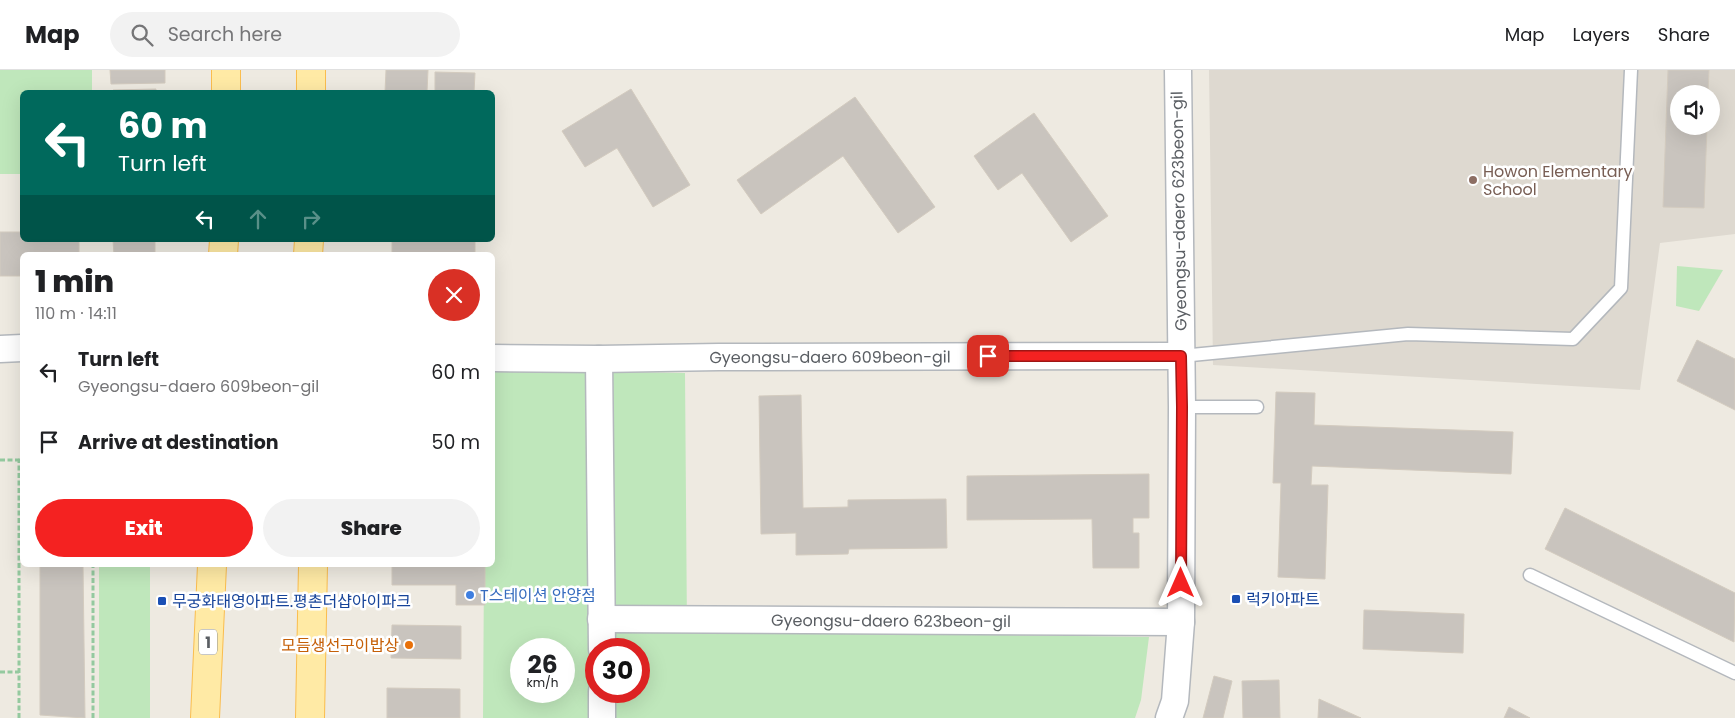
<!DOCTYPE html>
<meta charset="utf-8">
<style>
body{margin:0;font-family:Poppins,"Noto Sans KR",sans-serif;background:#f2f2f2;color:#202124;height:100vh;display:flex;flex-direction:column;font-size:19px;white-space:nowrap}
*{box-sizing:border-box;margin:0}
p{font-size:16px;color:#757577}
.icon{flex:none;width:28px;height:28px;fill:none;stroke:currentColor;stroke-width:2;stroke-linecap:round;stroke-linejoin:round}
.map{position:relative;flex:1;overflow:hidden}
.side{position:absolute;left:20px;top:182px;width:475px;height:315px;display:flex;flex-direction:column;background:#fff;border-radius:8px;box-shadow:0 5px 20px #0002}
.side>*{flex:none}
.banner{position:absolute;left:20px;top:20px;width:475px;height:152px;border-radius:8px;box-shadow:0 5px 20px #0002;background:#00695c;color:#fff;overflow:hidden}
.controls{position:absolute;left:1670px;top:15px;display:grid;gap:10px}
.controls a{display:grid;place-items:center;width:50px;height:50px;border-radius:50%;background:#fff;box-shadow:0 5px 20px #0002;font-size:25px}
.speed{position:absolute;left:510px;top:568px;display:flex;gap:10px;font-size:25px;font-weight:700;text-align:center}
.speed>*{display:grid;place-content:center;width:65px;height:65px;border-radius:50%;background:#fff;box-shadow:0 5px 20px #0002;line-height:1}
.speed small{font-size:12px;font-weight:400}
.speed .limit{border:8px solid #d22;background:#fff;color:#111}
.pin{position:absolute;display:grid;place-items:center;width:42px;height:42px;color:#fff;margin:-21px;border-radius:10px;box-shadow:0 2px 8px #0006}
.me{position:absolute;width:55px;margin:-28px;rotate:0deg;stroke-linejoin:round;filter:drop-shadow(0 0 4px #0008)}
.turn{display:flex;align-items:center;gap:18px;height:105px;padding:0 15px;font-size:22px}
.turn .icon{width:65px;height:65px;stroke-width:2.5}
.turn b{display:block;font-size:35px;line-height:42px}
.lanes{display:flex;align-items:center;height:48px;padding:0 15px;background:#0003;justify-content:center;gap:25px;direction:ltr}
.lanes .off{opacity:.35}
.round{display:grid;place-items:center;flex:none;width:52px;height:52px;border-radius:26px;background:#f2f2f2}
.headline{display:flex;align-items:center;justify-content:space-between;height:85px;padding:0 15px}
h1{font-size:30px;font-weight:800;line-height:38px}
.action{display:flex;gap:10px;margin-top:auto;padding:10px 15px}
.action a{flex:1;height:58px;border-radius:30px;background:#f42221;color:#fff;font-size:20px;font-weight:800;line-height:58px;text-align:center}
.action a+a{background:#f2f2f2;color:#202124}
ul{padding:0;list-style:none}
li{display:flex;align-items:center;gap:15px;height:70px;padding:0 15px}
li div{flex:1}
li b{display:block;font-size:19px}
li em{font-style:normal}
header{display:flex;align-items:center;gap:30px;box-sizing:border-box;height:70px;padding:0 25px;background:#fff;border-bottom:1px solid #e0e0e0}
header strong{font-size:24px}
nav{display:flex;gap:28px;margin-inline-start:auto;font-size:18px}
.search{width:350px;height:45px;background:#f2f2f2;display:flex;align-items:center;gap:12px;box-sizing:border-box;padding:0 18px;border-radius:28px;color:#757577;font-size:19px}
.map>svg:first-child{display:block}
.education{fill:#ded9d0;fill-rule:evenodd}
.green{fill:#bfe7bb;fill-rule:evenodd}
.building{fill:#c9c4be;stroke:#d3cbbf}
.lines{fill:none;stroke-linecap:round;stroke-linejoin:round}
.service-casing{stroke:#b4b8bd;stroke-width:15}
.minor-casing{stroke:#b4b8bd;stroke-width:29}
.primary-casing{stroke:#fabd4e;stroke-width:30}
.path{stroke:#94c99f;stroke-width:3;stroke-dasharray:5 2.5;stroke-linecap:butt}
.service{stroke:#fff;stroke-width:12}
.minor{stroke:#fff;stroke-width:26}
.primary{stroke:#ffeaa5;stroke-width:28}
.route-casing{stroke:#9f1615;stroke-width:12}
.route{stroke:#f42221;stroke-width:9}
.education-dot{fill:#8d6e63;stroke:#fff;stroke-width:2}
.shop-dot{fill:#3f7fe0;stroke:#fff;stroke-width:2}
.transit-dot{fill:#1a4fb4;stroke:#fff;stroke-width:2}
.food-dot{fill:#e8710a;stroke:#fff;stroke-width:2}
.labels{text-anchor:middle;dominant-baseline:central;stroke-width:5;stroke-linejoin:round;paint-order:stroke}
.shield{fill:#fff;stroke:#8c8e92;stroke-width:1}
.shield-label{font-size:15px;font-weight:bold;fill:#5a5e63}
.education-label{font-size:16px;fill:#785e54;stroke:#fff;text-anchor:start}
.street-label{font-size:16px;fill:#5a5e63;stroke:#fff}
.shop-label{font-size:16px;fill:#366cbe;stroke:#fff;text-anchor:start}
.transit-label{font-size:16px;fill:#164399;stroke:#fff;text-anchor:start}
.food-label{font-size:16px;fill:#c56008;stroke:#fff;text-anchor:end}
</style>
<header>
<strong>Map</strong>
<div class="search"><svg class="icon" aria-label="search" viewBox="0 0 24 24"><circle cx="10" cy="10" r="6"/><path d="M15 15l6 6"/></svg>Search here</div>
<nav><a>Map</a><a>Layers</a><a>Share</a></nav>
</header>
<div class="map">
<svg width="1735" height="648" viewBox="0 0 1735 648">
<rect width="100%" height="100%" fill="#eeeae1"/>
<path class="education" d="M 1209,0 L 1735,0 L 1735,164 L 1660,173 L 1640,320 L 1213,295 ZM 1679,24 L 1711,24 L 1711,56 L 1679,56 Z"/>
<g class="green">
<path d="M 0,0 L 92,0 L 92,22 L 22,22 L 22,104 L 0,104 Z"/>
<path d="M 1677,196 L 1723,200 L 1699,241 L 1676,236 Z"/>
<path d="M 493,300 L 685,303 L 687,561 L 1149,567 L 1141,630 L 1135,648 L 483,648 L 484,495 L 492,495 ZM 521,579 L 564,579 L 564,621 L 521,621 ZM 596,579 L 639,579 L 639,621 L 596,621 Z"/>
<rect x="99" y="495" width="51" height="153"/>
</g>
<g class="building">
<path d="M 110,0 L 165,0 L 165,13 L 111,14 Z"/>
<path d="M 386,0 L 428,0 L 427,22 L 385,22 Z"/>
<path d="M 1668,0 L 1709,0 L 1708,24 L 1679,24 L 1679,56 L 1707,56 L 1704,138 L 1663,137 Z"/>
<path d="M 435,2 L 475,3 L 474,22 L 435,22 Z"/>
<path d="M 156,19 L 156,22 L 113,22 L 113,20 Z"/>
<path d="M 631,19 L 690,115 L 653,137 L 617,78 L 585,97 L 562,61 Z"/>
<path d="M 855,27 L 935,137 L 898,163 L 843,86 L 761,144 L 737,110 Z"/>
<path d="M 1034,43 L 1108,146 L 1071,172 L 1022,103 L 998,120 L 974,86 Z"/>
<path d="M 0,162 L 22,162 L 22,170 L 79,170 L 79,185 L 22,185 L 22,206 L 0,206 Z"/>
<path d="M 113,170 L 155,170 L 155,185 L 114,185 Z"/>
<rect x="392" y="170" width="83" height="15"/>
<path d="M 1697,270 L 1735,289 L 1735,340 L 1677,311 Z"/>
<path d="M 1276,322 L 1315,323 L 1314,355 L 1513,362 L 1511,404 L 1312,396 L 1311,415 L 1328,415 L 1325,509 L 1278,507 L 1281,413 L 1273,413 Z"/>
<path d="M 801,325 L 803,438 L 848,437 L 848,430 L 946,429 L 947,478 L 849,479 L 848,484 L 796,485 L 796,463 L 761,464 L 759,326 Z"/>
<path d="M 1149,404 L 1149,448 L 1133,448 L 1133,463 L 1139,463 L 1139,498 L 1093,498 L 1092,449 L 967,450 L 967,406 Z"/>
<path d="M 1565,438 L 1735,523 L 1734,572 L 1545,479 Z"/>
<path d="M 40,495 L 83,495 L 85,648 L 40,645 Z"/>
<path d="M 392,495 L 485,495 L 485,535 L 456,535 L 456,515 L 392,515 Z"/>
<path d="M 1364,540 L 1464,544 L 1463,583 L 1363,579 Z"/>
<path d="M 392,555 L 461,556 L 461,589 L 391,588 Z"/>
<path d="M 1214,606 L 1232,611 L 1223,648 L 1203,648 Z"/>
<path d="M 1279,610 L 1280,648 L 1243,648 L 1242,611 Z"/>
<path d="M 387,618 L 460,619 L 460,648 L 387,648 Z"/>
<path d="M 1319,629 L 1361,648 L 1318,648 Z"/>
<path d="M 1509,637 L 1530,648 L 1504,648 Z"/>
</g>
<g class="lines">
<g class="service-casing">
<g id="service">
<path d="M 1181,286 L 1408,264 L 1573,269 L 1621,218 L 1631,0"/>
<path d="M 1182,337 L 1257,337"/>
<path d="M 1530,505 L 1735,603"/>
</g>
</g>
<g class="minor-casing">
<g id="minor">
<path d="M 0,279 L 22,278"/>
<path id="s1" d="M 492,288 L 599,289 L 719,287 L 1181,286"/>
<path d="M 599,289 L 602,579"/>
<path id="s2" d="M 601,549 L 1181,552"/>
<path d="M 602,621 L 602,648"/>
<path d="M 1169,648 L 1175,631 L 1181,552 L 1182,337 L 1178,0"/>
</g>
</g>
<g class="primary-casing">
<g id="primary">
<path d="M 226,22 L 226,0"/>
<path d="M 311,22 L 311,0"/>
<path d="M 223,185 L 224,170"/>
<path d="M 308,185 L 309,170"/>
<path d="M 205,648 L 212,495"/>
<path d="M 310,648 L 313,495"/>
</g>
</g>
<g class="path">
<path d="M 0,390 L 19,390"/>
<path d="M 0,602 L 19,602"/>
<path d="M 19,648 L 19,390 L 22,390"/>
<path d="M 93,648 L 93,495"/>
</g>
<use href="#service" class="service"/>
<use href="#minor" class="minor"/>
<use href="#primary" class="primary"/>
</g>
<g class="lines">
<g class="route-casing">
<path id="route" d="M 988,286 L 1181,286 L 1182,337 L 1181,513"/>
</g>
<use href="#route" class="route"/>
</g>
<circle class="education-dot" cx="1473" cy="110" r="5"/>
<circle class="shop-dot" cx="470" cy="525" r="5"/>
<g class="transit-dot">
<rect x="1231" y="524" width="10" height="10" rx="2.5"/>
<rect x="157" y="526" width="10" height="10" rx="2.5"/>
</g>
<circle class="food-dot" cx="409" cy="575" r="5"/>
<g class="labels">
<rect class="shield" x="199" y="559.5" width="18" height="25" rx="4"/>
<g class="shield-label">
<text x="208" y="572">1</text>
</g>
<g class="education-label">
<text x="1483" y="101">Howon Elementary<tspan x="1483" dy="18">School</tspan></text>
</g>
<g class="street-label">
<text transform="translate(1179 141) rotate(-91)">Gyeongsu-daero 623beon-gil</text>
<text stroke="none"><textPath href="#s1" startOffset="338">Gyeongsu-daero 609beon-gil</textPath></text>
<text stroke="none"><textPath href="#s2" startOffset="290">Gyeongsu-daero 623beon-gil</textPath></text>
</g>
<g class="shop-label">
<text x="480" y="525">T스테이션 안양점</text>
</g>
<g class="transit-label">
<text x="1246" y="529">럭키아파트</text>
<text x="172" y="531">무궁화태영아파트.평촌더샵아이파크</text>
</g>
<g class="food-label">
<text x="399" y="575">모듬생선구이밥상</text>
</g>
</g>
</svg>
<div class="controls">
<a><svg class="icon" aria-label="sound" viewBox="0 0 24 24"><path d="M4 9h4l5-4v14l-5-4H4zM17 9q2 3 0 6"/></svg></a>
</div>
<div class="speed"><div>26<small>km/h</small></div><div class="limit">30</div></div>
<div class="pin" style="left:988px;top:286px;background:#d93025"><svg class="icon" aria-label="arrive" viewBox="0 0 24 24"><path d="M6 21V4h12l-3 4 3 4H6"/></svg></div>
<svg class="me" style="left:1181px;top:513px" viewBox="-20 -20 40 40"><path d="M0-17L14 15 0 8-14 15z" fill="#f42221" stroke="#fff" stroke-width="4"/></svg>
<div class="banner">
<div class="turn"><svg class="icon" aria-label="left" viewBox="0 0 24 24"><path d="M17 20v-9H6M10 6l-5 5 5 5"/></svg><div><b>60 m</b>Turn left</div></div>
<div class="lanes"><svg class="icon" aria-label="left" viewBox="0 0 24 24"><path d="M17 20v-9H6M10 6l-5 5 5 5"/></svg><svg class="icon off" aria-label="ahead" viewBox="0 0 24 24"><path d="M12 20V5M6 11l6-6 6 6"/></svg><svg class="icon off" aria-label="right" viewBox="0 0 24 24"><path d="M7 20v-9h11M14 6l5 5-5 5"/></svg></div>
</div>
<section class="side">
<div class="headline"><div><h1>1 min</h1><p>110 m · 14:11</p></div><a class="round" style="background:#d93025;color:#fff"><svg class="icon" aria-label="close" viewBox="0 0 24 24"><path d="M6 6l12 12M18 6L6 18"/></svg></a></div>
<ul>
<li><svg class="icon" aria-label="left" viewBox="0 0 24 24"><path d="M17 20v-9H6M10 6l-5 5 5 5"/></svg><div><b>Turn left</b><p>Gyeongsu-daero 609beon-gil</p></div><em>60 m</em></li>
<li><svg class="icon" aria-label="arrive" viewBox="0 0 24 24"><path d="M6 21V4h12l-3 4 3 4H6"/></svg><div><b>Arrive at destination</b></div><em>50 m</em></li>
</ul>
<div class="action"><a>Exit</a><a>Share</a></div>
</section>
</div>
